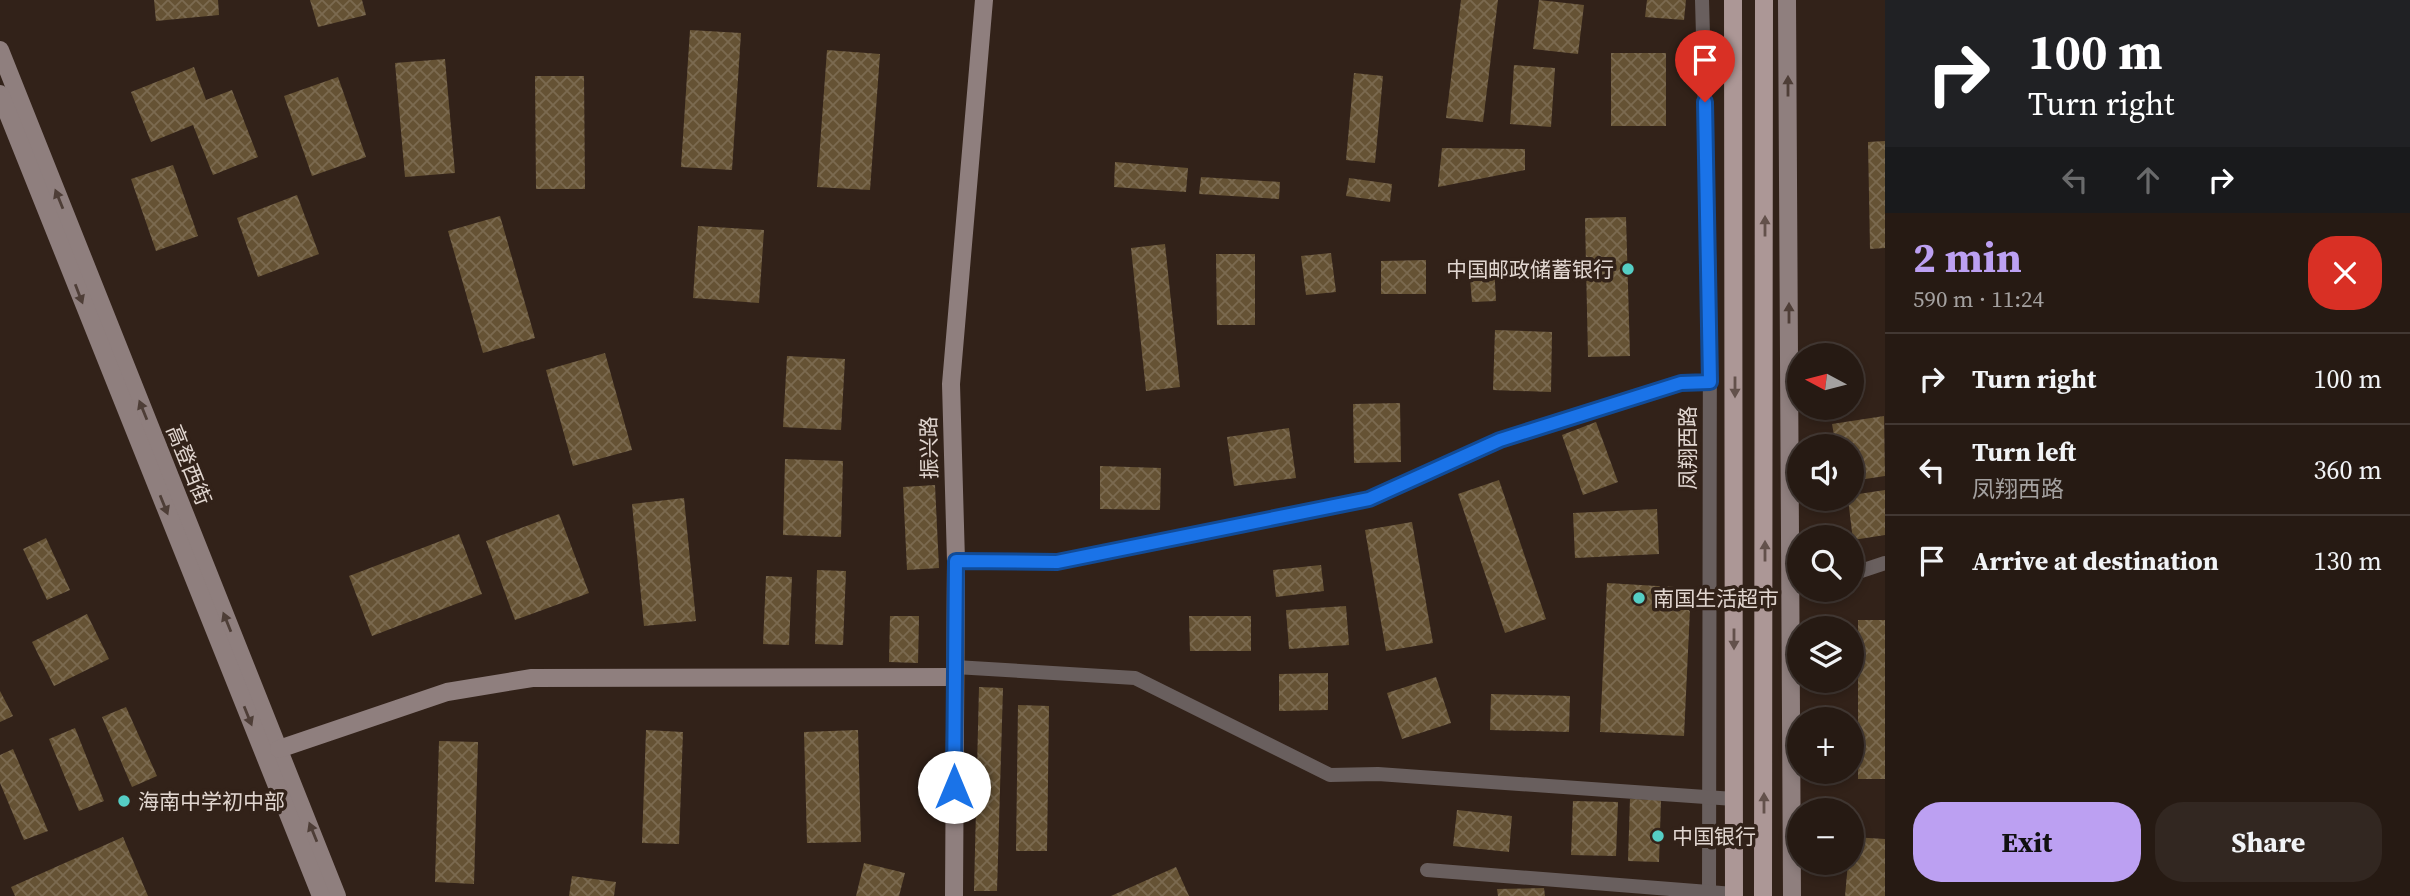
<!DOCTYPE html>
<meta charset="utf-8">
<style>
body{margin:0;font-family:"Source Serif 4","Noto Sans SC",serif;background:#322721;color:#f1f3f6;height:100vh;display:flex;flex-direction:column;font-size:26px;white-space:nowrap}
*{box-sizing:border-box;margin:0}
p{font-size:23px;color:#a4a1a0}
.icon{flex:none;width:38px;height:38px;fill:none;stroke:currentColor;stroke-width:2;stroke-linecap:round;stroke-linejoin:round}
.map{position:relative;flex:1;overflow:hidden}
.drawer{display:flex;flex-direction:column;background:#261a13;width:525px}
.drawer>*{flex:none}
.guide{background:#202124;color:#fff;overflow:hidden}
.needle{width:46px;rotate:277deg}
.controls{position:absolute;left:1787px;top:343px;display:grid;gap:14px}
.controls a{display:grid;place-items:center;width:77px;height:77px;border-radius:50%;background:#261a13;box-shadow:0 4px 10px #0003,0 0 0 2px #423833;font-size:35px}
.pin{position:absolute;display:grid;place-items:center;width:60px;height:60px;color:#fff;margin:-72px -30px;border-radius:50% 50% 50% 0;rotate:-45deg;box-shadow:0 0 7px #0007}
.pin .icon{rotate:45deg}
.me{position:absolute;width:77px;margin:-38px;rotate:0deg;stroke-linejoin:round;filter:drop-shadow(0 0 5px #0008)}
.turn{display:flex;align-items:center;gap:24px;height:147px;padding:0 28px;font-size:32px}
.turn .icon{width:91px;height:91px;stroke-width:2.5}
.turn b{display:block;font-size:49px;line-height:60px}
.lanes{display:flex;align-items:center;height:66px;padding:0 28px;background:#0003;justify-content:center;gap:35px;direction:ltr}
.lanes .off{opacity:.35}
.round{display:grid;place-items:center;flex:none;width:74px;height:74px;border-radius:28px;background:#322721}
.summary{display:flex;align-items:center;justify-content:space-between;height:119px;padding:0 28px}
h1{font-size:42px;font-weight:700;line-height:52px;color:#bca0f2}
.primary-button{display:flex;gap:14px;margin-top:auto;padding:14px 28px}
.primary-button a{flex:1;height:80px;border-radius:28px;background:#bca0f2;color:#111;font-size:28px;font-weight:700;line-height:80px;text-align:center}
.primary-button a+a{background:#322721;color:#f1f3f6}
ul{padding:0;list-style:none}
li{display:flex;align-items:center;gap:21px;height:91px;padding:0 28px;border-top:2px solid #423833}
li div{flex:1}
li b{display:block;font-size:26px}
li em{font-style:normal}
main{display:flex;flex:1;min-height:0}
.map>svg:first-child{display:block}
.building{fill:url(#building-cross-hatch)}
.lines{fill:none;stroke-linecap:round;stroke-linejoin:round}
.street{stroke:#695f5e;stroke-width:14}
.secondary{stroke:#8f7f7e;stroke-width:18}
.primary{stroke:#ac9796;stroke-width:18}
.oneway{fill:#4e3e37}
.oneway2{fill:#63514b}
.route-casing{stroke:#114b97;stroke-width:18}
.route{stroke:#1a73e8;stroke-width:12}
.poi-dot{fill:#55cec5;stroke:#322219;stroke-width:2.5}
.labels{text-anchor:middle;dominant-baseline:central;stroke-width:7;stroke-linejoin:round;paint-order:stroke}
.poi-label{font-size:21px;fill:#e1d6d0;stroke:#322219;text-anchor:start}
.street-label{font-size:21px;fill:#e1d6d0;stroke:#322219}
</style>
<main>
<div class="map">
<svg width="1885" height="896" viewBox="0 0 1885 896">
<defs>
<pattern id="building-cross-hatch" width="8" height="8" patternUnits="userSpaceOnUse" patternTransform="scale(1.75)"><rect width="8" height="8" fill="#655234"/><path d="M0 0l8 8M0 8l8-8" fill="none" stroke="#7b6a50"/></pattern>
</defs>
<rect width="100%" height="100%" fill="#322219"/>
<g class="building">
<path d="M 154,0 L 218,0 L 219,15 L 156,21 Z"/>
<path d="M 310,0 L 362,0 L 366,15 L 318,27 Z"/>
<path d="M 1461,0 L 1498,0 L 1483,122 L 1446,118 Z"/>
<path d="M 1539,0 L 1584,5 L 1578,54 L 1533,49 Z"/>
<path d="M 1647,0 L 1686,0 L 1684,20 L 1645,17 Z"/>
<path d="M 690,30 L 741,33 L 732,170 L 681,167 Z"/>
<path d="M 827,50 L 880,54 L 870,190 L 817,187 Z"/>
<rect x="1611" y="53" width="55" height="73"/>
<path d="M 445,59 L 455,173 L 405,177 L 395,63 Z"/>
<path d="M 1514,65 L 1555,68 L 1551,127 L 1510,124 Z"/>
<path d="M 194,67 L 206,100 L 232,90 L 258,157 L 213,175 L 193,125 L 151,142 L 131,92 Z"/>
<path d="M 1354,73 L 1383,76 L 1375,163 L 1346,160 Z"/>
<path d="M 535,76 L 584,76 L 585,189 L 536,189 Z"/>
<path d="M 338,77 L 366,157 L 312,176 L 284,96 Z"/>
<path d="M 1885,141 L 1885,248 L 1870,249 L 1868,142 Z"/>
<path d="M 1442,148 L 1525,149 L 1525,170 L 1438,187 Z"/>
<path d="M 1115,162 L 1188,168 L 1186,192 L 1114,187 Z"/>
<path d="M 173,165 L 198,236 L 156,251 L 131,179 Z"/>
<path d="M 1201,177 L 1280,182 L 1279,199 L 1199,194 Z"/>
<path d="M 1349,178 L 1392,184 L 1390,202 L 1346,196 Z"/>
<path d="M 297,195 L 319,254 L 258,277 L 237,218 Z"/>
<path d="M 500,216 L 535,338 L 483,353 L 448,231 Z"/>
<path d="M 1626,217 L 1630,356 L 1588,357 L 1585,218 Z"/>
<path d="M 698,226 L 764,230 L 759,303 L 693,298 Z"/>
<path d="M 1165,244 L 1180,387 L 1146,391 L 1131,248 Z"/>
<path d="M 1331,253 L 1336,292 L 1306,295 L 1301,256 Z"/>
<path d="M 1216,254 L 1255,254 L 1255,325 L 1217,325 Z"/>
<path d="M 1426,260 L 1426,294 L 1381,294 L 1381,261 Z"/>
<path d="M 1494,265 L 1496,301 L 1472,302 L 1469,266 Z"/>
<path d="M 1495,330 L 1552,332 L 1551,392 L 1493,390 Z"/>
<path d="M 605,353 L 632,450 L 573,466 L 546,370 Z"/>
<path d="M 787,356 L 845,359 L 841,430 L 783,427 Z"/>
<path d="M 1400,403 L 1401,462 L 1354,463 L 1353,404 Z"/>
<path d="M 1884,416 L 1885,476 L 1852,481 L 1852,446 L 1836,446 L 1832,424 Z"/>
<path d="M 1596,422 L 1618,482 L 1583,495 L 1562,435 Z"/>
<path d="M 1289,428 L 1296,478 L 1234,486 L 1227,437 Z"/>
<path d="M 785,459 L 843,461 L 841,537 L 783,535 Z"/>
<path d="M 1100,466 L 1161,468 L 1160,510 L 1100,509 Z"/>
<path d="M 1499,480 L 1546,619 L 1505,633 L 1458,494 Z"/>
<path d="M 935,485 L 939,568 L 907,570 L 903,487 Z"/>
<path d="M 1885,490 L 1885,535 L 1853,540 L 1848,499 L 1852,499 L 1852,495 Z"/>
<path d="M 684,498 L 696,621 L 644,626 L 632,504 Z"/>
<path d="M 1657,509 L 1659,554 L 1575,558 L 1573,513 Z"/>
<path d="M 559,514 L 589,593 L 515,620 L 486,541 Z"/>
<path d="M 1412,522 L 1433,643 L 1386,651 L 1365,530 Z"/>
<path d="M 459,534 L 482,594 L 372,636 L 349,576 Z"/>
<path d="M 46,538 L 70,590 L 47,600 L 23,549 Z"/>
<path d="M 1321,565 L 1324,591 L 1276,597 L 1273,570 Z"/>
<path d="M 817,570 L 846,571 L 843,645 L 815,644 Z"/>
<path d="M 766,576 L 792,577 L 789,645 L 763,644 Z"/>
<path d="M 1607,583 L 1691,588 L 1684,736 L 1600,732 Z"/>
<path d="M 1346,606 L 1349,645 L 1289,649 L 1286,610 Z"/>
<path d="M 87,614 L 109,659 L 54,686 L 32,642 Z"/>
<path d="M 890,616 L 919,616 L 918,663 L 889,662 Z"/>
<path d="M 1189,616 L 1251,616 L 1251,651 L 1190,651 Z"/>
<rect x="1858" y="620" width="27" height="159"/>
<path d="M 1328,673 L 1328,710 L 1279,711 L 1279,674 Z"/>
<path d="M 1436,677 L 1451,723 L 1402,739 L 1387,693 Z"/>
<path d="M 979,687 L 1003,688 L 997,891 L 974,891 Z"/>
<path d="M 0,691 L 13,716 L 0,722 Z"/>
<path d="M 1491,694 L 1570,696 L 1569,732 L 1490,730 Z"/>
<path d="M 1018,705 L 1049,706 L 1047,851 L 1016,851 Z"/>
<path d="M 126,707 L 157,776 L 132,787 L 102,717 Z"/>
<path d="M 75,728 L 104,801 L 79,811 L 49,739 Z"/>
<path d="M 646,730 L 683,732 L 679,844 L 642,843 Z"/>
<path d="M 858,730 L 861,842 L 807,843 L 804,732 Z"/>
<path d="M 439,741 L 478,742 L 474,884 L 435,882 Z"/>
<path d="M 13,749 L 48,831 L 24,840 L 0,783 L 0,755 Z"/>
<path d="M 1630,799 L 1661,800 L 1659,862 L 1628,861 Z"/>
<path d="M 1573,801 L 1618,802 L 1616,856 L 1571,855 Z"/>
<path d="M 1457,810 L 1512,816 L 1509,852 L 1453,846 Z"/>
<path d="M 123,837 L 148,896 L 15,896 L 11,887 Z"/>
<path d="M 1852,837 L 1885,839 L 1885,896 L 1845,896 L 1848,863 L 1852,863 Z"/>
<path d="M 864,863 L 905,873 L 899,896 L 856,896 Z"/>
<path d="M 1176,867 L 1189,896 L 1111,896 Z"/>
<path d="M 572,876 L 616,882 L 614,896 L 569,896 Z"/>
<path d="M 1544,888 L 1545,896 L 1498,896 L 1497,889 Z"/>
</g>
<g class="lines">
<g class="street">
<path d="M 1702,0 L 1710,288 L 1709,896"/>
<path d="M 956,561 L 1057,562 L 1369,499 L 1500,440 L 1680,383 L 1710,382"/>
<path d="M 1852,574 L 1885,563"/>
<path d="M 955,667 L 1135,678 L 1330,775 L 1378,774 L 1734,799"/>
<path d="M 1427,870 L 1734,894"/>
</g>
<g class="secondary">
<path d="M 1787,0 L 1792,896"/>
<path d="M 0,50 L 337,896"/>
<path d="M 0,94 L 321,896"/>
<path d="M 279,749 L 447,692 L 532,678 L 955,677"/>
<path d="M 954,896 L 956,561 L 951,384 L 984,0"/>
</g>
<g class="primary">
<path d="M 1733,0 L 1734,896"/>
<path d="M 1763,896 L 1764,0"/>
</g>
</g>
<defs><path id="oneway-solid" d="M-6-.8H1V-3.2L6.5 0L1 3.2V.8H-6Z" transform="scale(1.75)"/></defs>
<g class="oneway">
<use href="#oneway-solid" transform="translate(1788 86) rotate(-90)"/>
<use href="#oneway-solid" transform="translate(59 199) rotate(-112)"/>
<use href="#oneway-solid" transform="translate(79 294) rotate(69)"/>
<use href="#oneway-solid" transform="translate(1789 313) rotate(-90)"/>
<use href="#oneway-solid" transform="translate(143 410) rotate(-112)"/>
<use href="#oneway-solid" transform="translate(164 505) rotate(68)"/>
<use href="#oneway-solid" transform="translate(227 622) rotate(-112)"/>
<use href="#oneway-solid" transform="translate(248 716) rotate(68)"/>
<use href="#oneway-solid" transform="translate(313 832) rotate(-112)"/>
</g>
<g class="oneway2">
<use href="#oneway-solid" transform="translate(1765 226) rotate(-90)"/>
<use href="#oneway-solid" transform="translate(1735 387) rotate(90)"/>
<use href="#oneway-solid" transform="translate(1765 551) rotate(-90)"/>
<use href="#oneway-solid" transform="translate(1734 639) rotate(90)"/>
<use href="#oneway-solid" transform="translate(1764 803) rotate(-90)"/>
</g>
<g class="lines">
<g class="route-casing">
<path id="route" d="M 954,787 L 956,561 L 1057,562 L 1369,499 L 1500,440 L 1681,383 L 1710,382 L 1705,102"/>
</g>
<use href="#route" class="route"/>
</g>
<g class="poi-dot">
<circle cx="1628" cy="269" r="7"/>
<circle cx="1639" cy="598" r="7"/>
<circle cx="124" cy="801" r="7"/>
<circle cx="1658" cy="836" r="7"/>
</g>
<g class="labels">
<g class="poi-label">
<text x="1614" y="269" text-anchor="end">中国邮政储蓄银行</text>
<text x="1653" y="598">南国生活超市</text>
<text x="138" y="801">海南中学初中部</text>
<text x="1672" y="836">中国银行</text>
</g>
<g class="street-label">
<text transform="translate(929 448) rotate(-91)">振兴路</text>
<text transform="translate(1687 448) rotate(-90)">凤翔西路</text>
<text transform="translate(189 465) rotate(68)">高登西街</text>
</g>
</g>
</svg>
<div class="controls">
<a><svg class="needle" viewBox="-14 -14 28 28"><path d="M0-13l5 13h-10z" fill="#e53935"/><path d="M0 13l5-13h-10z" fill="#a4a1a0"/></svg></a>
<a><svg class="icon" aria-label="sound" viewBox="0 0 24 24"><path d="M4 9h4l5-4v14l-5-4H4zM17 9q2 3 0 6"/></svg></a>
<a><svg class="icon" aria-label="search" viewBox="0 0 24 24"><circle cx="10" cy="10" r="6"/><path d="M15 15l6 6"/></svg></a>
<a><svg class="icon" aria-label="layers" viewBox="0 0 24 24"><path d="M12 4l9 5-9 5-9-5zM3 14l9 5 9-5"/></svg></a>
<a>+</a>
<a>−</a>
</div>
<div class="pin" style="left:1705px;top:102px;background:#d93025"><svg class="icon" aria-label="arrive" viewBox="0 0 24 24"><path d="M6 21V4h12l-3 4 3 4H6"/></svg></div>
<svg class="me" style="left:954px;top:787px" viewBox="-20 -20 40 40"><circle r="19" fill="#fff"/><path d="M0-13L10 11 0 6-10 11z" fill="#1a73e8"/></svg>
</div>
<section class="drawer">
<div class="guide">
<div class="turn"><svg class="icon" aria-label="right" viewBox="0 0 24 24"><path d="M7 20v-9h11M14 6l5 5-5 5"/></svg><div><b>100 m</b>Turn right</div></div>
<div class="lanes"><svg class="icon off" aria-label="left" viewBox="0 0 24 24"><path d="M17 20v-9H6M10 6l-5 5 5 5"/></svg><svg class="icon off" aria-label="ahead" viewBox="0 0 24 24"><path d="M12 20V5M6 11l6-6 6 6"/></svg><svg class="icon" aria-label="right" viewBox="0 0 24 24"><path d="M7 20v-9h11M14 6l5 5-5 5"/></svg></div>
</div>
<div class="summary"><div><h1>2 min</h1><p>590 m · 11:24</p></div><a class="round" style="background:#d93025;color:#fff"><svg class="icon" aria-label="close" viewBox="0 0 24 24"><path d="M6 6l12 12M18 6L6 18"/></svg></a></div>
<ul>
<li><svg class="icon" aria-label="right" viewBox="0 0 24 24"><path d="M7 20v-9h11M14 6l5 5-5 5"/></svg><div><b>Turn right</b></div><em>100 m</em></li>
<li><svg class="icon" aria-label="left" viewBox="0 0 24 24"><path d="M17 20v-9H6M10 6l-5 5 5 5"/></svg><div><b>Turn left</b><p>凤翔西路</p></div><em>360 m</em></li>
<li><svg class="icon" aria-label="arrive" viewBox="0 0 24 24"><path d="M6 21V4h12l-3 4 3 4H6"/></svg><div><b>Arrive at destination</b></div><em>130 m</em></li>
</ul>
<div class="primary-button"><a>Exit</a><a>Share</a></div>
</section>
</main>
